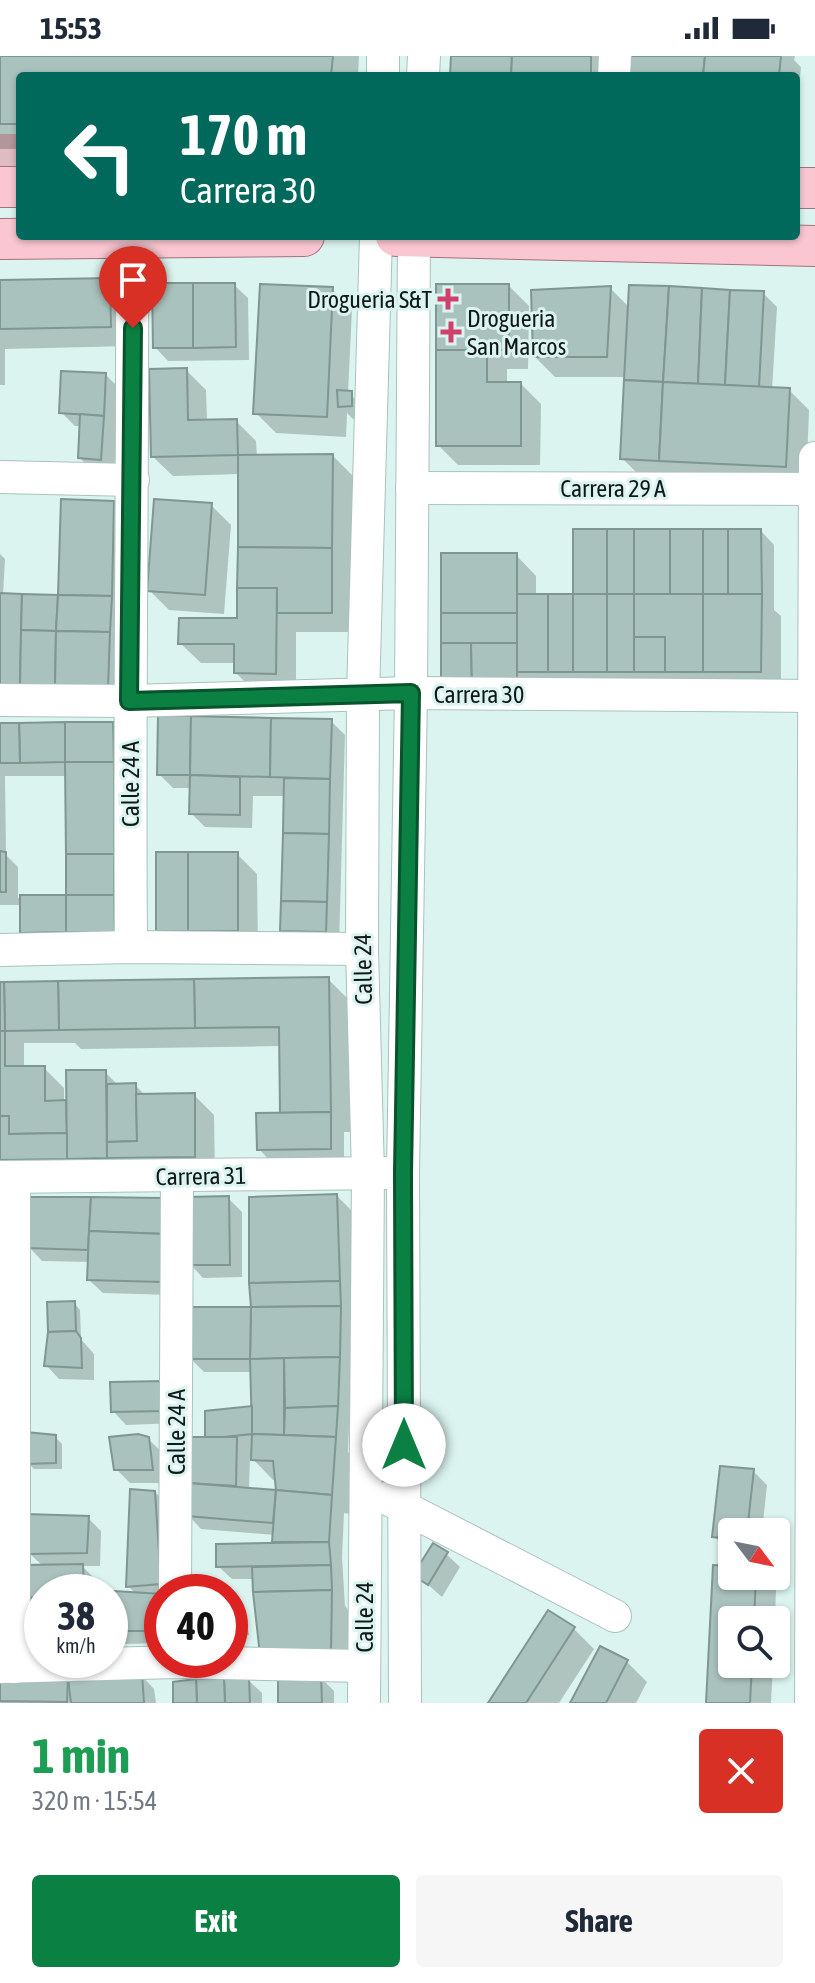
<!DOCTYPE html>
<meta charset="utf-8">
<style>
body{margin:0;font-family:"Asap Condensed",sans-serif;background:#f6f6f7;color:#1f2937;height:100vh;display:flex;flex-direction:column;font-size:30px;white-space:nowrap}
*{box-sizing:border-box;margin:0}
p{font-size:26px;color:#747a83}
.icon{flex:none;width:44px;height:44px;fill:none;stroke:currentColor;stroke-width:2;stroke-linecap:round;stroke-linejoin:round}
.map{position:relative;height:1647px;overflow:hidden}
.details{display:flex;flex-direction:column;background:#fff;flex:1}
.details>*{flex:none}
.top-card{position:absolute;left:16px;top:16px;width:784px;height:168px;border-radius:8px;box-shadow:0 2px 6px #0004;background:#00695c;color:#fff;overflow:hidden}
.needle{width:52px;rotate:122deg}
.buttons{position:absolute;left:718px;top:1462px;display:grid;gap:16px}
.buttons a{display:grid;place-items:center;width:72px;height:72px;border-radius:8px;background:#fff;box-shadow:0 2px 6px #0004;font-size:40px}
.speed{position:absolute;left:24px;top:1518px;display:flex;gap:16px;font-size:40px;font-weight:700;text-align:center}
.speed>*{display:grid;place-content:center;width:104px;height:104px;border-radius:50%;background:#fff;box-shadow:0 2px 6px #0004;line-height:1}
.speed small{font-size:20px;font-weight:400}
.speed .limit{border:12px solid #d22;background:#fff;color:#111}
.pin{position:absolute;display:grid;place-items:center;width:68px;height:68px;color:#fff;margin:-82px -34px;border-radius:50% 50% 50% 0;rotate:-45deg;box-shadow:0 0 8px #0007}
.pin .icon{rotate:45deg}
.me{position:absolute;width:88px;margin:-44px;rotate:0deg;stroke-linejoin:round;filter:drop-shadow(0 0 6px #0008)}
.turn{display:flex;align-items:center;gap:28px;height:168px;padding:0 32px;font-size:36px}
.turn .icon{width:104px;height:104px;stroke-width:2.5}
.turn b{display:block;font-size:56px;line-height:68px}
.round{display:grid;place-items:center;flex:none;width:84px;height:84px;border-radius:8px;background:#f6f6f7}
.summary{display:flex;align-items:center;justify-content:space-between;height:136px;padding:0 32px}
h1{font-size:48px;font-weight:700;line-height:60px;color:#1e9e55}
.button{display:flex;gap:16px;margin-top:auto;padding:16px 32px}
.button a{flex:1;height:92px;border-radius:8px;background:#0b8043;color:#fff;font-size:32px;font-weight:700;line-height:92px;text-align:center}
.button a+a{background:#f6f6f7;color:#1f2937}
.status{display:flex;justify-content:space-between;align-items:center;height:56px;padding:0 40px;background:#fff;direction:ltr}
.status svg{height:22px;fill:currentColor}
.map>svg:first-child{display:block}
.green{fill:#dfbcc2}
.shadow{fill:#0003;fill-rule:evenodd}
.building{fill:#aac2bd;stroke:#7f9691;stroke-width:2}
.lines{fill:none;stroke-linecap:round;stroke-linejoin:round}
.minor-casing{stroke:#aac2bd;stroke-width:34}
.major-casing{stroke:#a6717c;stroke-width:42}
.minor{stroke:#fff;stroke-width:32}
.major{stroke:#fac6d1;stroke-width:40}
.route-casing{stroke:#07532c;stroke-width:20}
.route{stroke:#0b8043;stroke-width:14}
.poi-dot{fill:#cf416d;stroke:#dbf4ef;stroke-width:3}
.labels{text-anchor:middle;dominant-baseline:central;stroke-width:6;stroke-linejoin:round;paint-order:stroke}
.poi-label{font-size:24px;fill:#111918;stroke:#dbf4ef;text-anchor:end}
.street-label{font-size:24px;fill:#111918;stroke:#dbf4ef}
</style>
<div class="status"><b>15:53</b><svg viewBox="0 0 49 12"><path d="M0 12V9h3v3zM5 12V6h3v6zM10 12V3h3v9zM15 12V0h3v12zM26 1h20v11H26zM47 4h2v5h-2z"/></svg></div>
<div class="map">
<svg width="815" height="1647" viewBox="0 0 815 1647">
<rect width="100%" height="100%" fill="#dbf4ef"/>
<rect class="green" x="0" y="78" width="20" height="45"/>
<g class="shadow">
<path d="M 0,0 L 359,0 L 358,20 L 20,20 L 20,93 L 0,93 Z"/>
<path d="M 453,0 L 611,0 L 610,20 L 452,20 Z"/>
<path d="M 630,0 L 795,0 L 794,4 L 801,11 L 796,63 L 796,20 L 628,20 Z"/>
<path d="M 110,224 L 130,244 L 130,290 L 5,293 L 5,329 L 0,329 L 0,226 Z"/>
<path d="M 234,229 L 248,242 L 249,304 L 168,305 L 155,291 Z"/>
<path d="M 509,230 L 529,250 L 528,313 L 507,313 L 507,328 L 521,328 L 541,348 L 540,409 L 458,409 L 438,389 Z"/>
<path d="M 610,232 L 630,252 L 763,237 L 777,251 L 772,334 L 789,334 L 809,354 L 806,431 L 636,416 L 622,402 L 627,321 L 555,321 L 535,301 Z"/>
<path d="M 332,233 L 352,253 L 348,337 L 365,351 L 365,363 L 353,363 L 347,357 L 346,381 L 276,377 L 256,357 Z"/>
<path d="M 186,314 L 206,334 L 207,366 L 236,365 L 256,385 L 257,401 L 333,400 L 353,420 L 351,576 L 296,576 L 296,637 L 256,637 L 236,617 L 236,607 L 201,607 L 180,587 L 239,564 L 240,418 L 173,420 L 152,400 Z"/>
<path d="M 106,319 L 119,332 L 114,416 L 93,415 L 80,402 L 82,370 L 75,370 L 61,356 Z"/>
<path d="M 114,447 L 134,467 L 121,645 L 0,647 L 0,498 L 5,503 L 3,539 L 63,541 Z"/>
<path d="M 211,449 L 231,469 L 224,558 L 169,554 L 149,534 Z"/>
<path d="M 761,475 L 774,489 L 774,554 L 781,560 L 781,635 L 457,645 L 516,499 L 536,520 L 536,540 L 575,540 Z"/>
<path d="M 331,665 L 345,679 L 339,889 L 296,888 L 282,875 L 286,740 L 253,740 L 252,772 L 205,771 L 191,757 L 192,732 L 173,732 L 159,718 Z"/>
<path d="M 112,668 L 126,682 L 127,889 L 36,889 L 22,876 L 22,849 L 0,849 L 0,669 ZM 5,720 L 67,720 L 68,840 L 18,842 L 18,811 L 6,799 Z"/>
<path d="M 237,798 L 257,818 L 258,894 L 171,888 L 158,874 Z"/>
<path d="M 328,923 L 348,943 L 350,1076 L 344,1076 L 344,1106 L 272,1107 L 259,1093 L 285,1059 L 281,990 L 81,993 L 75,987 L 24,987 L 24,1012 L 44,1012 L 64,1032 L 64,1046 L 68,1046 L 105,1016 L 119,1030 L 135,1029 L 145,1039 L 194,1039 L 214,1059 L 215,1120 L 0,1117 L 0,928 Z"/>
<path d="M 337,1140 L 357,1160 L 348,1396 L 355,1403 L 351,1458 L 344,1457 L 342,1501 L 345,1550 L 351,1557 L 350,1615 L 255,1523 L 232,1523 L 218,1510 L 274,1489 L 275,1479 L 201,1473 L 188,1459 L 192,1383 L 207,1383 L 254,1352 L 252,1316 L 204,1316 L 190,1302 L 250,1253 ZM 250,1400 L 273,1424 L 277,1424 L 278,1436 L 249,1434 Z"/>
<path d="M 228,1142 L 242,1156 L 242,1221 L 203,1222 L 190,1208 Z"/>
<path d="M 162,1144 L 174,1239 L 103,1237 L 89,1224 L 90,1206 L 42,1205 L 29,1191 Z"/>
<path d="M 74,1247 L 80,1254 L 81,1281 L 79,1281 L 94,1298 L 94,1324 L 59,1323 L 46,1309 Z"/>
<path d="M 164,1327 L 178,1367 L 126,1369 L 113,1355 Z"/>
<path d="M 55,1381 L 62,1388 L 62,1413 L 34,1413 L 28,1407 Z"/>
<path d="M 148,1383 L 162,1396 L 165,1427 L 130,1427 L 116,1413 Z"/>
<path d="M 753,1415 L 767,1429 L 762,1476 L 732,1476 L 732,1494 L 728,1494 L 714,1480 Z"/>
<path d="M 155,1436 L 168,1450 L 162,1536 L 162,1587 L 126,1588 L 112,1574 L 136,1538 L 128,1530 Z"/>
<path d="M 88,1462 L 101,1475 L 100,1510 L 82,1510 L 96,1524 L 96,1536 L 42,1536 L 42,1554 L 28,1541 L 43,1510 L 30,1498 Z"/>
<path d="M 446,1498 L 460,1511 L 442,1541 L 416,1518 Z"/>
<path d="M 732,1512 L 732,1520 L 763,1520 L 776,1533 L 775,1564 L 732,1564 L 732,1608 L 773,1608 L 771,1647 L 708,1647 Z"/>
<path d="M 230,1539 L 244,1553 L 249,1579 L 230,1580 Z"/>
<path d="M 574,1573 L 594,1593 L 559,1647 L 491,1647 Z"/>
<path d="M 627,1606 L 647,1626 L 636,1647 L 573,1647 Z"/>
<path d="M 141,1619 L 154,1633 L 156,1647 L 0,1647 L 0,1622 Z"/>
<path d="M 320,1621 L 334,1635 L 334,1647 L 280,1647 Z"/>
<path d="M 248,1624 L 262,1637 L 262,1647 L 175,1647 Z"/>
</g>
<g class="building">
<path d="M 0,0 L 333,0 L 331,20 L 20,20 L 20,68 L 0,68 Z"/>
<path d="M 451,0 L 512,0 L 511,20 L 450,20 Z"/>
<path d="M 512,0 L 591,0 L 591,20 L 511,20 Z"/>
<path d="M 628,0 L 705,0 L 703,20 L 626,20 Z"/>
<path d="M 705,0 L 781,0 L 779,20 L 703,20 Z"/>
<path d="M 110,222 L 111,271 L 0,273 L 0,224 Z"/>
<path d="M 152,227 L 193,227 L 193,292 L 153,292 Z"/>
<path d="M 193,227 L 235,227 L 236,291 L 193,292 Z"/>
<path d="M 260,228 L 333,231 L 327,361 L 253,358 Z"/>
<rect x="436" y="228" width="73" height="66"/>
<path d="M 629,229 L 669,230 L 663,326 L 624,324 Z"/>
<path d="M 611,230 L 607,301 L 533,301 L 531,234 Z"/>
<path d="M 669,230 L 702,232 L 698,328 L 663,326 Z"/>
<path d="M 702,232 L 730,234 L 725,329 L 698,328 Z"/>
<path d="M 730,234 L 764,235 L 759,331 L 725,329 Z"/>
<path d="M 436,294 L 487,294 L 487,326 L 521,326 L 521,390 L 436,390 Z"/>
<path d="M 187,312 L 188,364 L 237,363 L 238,399 L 151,401 L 149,313 Z"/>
<path d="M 61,315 L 106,317 L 104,360 L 59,357 Z"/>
<path d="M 624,324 L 663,326 L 659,405 L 620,403 Z"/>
<path d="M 663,326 L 790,332 L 786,411 L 659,405 Z"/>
<path d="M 337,334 L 352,335 L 352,350 L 338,351 Z"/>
<path d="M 80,358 L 104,360 L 101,404 L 78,402 Z"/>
<path d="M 333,398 L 332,492 L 238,491 L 238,399 Z"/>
<path d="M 61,443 L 114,445 L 112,540 L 58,539 Z"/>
<path d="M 154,443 L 212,447 L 205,539 L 147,535 Z"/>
<rect x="573" y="473" width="34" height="65"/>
<rect x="607" y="473" width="27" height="65"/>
<rect x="634" y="473" width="36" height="65"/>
<rect x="670" y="473" width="33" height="65"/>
<rect x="703" y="473" width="25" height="65"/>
<path d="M 728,473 L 761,473 L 762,538 L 728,538 Z"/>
<path d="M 238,491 L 332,492 L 332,557 L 277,557 L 277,532 L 237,532 Z"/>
<rect x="441" y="497" width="76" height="60"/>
<path d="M 237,532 L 277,532 L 276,618 L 234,617 L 234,588 L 178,588 L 179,562 L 237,562 Z"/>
<path d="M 0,537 L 22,538 L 20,629 L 0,629 Z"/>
<path d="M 22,538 L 58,539 L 56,575 L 21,574 Z"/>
<rect x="517" y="538" width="31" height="78"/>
<rect x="548" y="538" width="25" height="78"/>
<rect x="573" y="538" width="34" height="78"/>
<rect x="607" y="538" width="27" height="78"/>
<path d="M 634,538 L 703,538 L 703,616 L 665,616 L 665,581 L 634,581 Z"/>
<path d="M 703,538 L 762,538 L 761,616 L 703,616 Z"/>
<path d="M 58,539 L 112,540 L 110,576 L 56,575 Z"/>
<rect x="441" y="557" width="76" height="30"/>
<path d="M 21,574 L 56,575 L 55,630 L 20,629 Z"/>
<path d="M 56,575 L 110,576 L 108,632 L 55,630 Z"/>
<rect x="634" y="581" width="31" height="35"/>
<path d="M 441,587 L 471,587 L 472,632 L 441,632 Z"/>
<path d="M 471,587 L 517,587 L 517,632 L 472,632 Z"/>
<path d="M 158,659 L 191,660 L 190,719 L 157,719 Z"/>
<path d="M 191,660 L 271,662 L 270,721 L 190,719 Z"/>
<path d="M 271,662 L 332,663 L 330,723 L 270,721 Z"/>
<path d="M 65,666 L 65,706 L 20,707 L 19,667 Z"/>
<path d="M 65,666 L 113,666 L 114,706 L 65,706 Z"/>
<path d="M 0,667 L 19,667 L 20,707 L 0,707 Z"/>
<path d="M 65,706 L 114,706 L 114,798 L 66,798 Z"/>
<path d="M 190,719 L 240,721 L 240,759 L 189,758 Z"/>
<path d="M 284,722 L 330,723 L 329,778 L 283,777 Z"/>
<path d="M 283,777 L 329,778 L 327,846 L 281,845 Z"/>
<path d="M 0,795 L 6,796 L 6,836 L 0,836 Z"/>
<rect x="156" y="796" width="32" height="79"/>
<rect x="188" y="796" width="50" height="79"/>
<rect x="66" y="798" width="48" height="41"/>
<path d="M 20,839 L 66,839 L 66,876 L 20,877 Z"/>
<path d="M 66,839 L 114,839 L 115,876 L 66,876 Z"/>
<path d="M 281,845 L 327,846 L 326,876 L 280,875 Z"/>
<path d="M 329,921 L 331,1056 L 280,1057 L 279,971 L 195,972 L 194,923 Z"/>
<path d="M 194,923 L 195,972 L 59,974 L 58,925 Z"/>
<path d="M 58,925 L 59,974 L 5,975 L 4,926 Z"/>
<path d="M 0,926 L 4,926 L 5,975 L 0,975 Z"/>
<path d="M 0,975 L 5,975 L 5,1010 L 45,1010 L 45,1045 L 66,1044 L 67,1077 L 9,1078 L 9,1060 L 0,1060 Z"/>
<path d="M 66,1014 L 106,1014 L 107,1102 L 67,1103 Z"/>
<path d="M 136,1027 L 137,1085 L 107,1086 L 107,1028 Z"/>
<path d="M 195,1037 L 195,1101 L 107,1102 L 107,1086 L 137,1085 L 136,1038 Z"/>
<path d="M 331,1056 L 331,1093 L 257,1094 L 256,1057 Z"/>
<path d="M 0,1060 L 9,1060 L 9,1078 L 67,1077 L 67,1103 L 0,1104 Z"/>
<path d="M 337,1138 L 340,1225 L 249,1227 L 249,1141 Z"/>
<path d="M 229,1140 L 230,1209 L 188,1209 L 187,1141 Z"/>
<path d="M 26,1141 L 91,1141 L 88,1194 L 27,1192 Z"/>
<path d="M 91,1141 L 163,1142 L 164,1178 L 89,1175 Z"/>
<path d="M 89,1175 L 164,1178 L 162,1226 L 87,1224 Z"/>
<path d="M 340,1225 L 341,1250 L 251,1251 L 249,1227 Z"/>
<path d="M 75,1245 L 76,1275 L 48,1276 L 47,1246 Z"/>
<path d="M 341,1250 L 340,1301 L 250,1303 L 251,1251 Z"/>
<path d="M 189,1251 L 251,1251 L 250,1303 L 188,1303 Z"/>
<path d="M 76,1275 L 81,1282 L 82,1312 L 44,1310 L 48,1276 Z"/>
<path d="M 340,1301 L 338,1350 L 285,1352 L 284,1302 Z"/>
<path d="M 284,1302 L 284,1379 L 252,1378 L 250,1303 Z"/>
<path d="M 164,1325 L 165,1355 L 111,1356 L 110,1326 Z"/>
<path d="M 252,1350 L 252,1378 L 205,1383 L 205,1355 Z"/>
<path d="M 338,1350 L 336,1381 L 284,1379 L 285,1352 Z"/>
<path d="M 26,1376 L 56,1379 L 56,1407 L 26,1408 Z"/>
<path d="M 138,1378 L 149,1381 L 153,1414 L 114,1414 L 109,1381 Z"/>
<path d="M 252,1378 L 336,1381 L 332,1439 L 276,1434 L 273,1405 L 251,1404 Z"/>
<path d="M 190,1381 L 237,1381 L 236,1430 L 188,1427 Z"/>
<path d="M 720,1410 L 754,1413 L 747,1476 L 732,1476 L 732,1483 L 712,1481 Z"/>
<path d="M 188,1427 L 276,1434 L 273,1467 L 186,1460 Z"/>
<path d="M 130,1433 L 155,1435 L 161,1528 L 126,1531 Z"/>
<path d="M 276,1434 L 332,1439 L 329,1486 L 272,1486 Z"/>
<path d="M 26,1458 L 89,1460 L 87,1497 L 28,1498 Z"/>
<path d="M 329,1486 L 331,1509 L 216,1511 L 216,1488 Z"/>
<path d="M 433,1487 L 448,1496 L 428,1529 L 413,1519 Z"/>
<path d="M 83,1508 L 84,1536 L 42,1536 L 42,1541 L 26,1542 L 24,1509 Z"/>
<path d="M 331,1509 L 332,1534 L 253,1536 L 252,1511 Z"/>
<path d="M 713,1509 L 732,1510 L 732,1520 L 756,1520 L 754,1564 L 732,1564 L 732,1608 L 752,1608 L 750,1647 L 706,1647 Z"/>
<path d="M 332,1534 L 331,1595 L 260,1599 L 253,1536 Z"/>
<path d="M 114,1535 L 162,1538 L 162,1575 L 110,1575 Z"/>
<path d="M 548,1554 L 575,1571 L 526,1647 L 488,1647 Z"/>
<path d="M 600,1590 L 628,1604 L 606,1647 L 570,1647 Z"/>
<path d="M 142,1617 L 144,1647 L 71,1647 L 68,1622 Z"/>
<path d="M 321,1619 L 322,1647 L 278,1647 L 278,1620 Z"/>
<path d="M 0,1620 L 68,1622 L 67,1646 L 0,1645 Z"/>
<path d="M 224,1622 L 249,1622 L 250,1647 L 225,1647 Z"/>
<path d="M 224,1622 L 225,1647 L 197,1647 L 196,1623 Z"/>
<path d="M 196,1623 L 197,1647 L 173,1647 L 173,1626 Z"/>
</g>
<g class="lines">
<g class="minor-casing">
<g id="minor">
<path d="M 383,20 L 383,0"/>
<path d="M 423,20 L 424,0"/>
<path d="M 614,20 L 615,0"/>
<path d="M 0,421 L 133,424"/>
<path d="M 412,432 L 815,433"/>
<path d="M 0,644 L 129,645 L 411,637 L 815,640"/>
<path d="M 131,891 C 129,654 133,418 132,181"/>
<path d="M 0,894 L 131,891 L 362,893"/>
<path d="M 0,1121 L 388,1117"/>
<path d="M 14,1121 L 14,1611"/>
<path d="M 386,1442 L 615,1560"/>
<path d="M 175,1536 L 177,1120"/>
<path d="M 0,1611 L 175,1606 L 364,1610"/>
<path d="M 364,1647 L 368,1118 L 362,893 L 363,639 L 376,180"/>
<path d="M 405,1647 L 403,1117 L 411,637 L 414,180"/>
<path d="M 811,1647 L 815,402"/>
</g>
</g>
<g class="major-casing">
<g id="major">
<path d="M 0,131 L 20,131"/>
<path d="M 796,132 L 815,132"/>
<path d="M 396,180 L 815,190"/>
<path d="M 0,183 L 304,180"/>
</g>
</g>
<use href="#minor" class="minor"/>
<use href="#major" class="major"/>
</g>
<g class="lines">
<g class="route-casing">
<path id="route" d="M 133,272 L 129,645 L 411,637 L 403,1117 L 404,1389"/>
</g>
<use href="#route" class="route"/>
</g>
<g class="poi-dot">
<path d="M444 231h8v8h8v8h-8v8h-8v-8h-8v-8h8z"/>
<path d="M447 264h8v8h8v8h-8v8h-8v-8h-8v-8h8z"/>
</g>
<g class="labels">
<g class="poi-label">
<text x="432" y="243">Drogueria S&amp;T</text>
<text x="467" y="262" text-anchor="start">Drogueria<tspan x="467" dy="28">San Marcos</tspan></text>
</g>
<g class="street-label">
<text x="613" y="432">Carrera 29 A</text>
<text x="479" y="638">Carrera 30</text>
<text transform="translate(130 728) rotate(-90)">Calle 24 A</text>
<text transform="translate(363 913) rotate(-91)">Calle 24</text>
<text transform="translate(201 1120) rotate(-1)">Carrera 31</text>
<text transform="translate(176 1376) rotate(-90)">Calle 24 A</text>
<text transform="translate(364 1561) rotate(-90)">Calle 24</text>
</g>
</g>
</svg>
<div class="buttons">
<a><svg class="needle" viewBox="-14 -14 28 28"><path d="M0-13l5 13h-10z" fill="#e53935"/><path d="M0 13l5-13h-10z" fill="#747a83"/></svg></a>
<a><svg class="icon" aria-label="search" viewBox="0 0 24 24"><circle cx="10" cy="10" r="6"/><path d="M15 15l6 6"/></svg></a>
</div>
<div class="speed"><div>38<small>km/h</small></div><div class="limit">40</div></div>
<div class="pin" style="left:133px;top:272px;background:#d93025"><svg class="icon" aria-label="arrive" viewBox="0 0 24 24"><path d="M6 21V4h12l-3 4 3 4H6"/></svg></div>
<svg class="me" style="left:404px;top:1389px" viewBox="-20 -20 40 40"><circle r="19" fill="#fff"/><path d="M0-13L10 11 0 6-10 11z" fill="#0b8043"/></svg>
<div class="top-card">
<div class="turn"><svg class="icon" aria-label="left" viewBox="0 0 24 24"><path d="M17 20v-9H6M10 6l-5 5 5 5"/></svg><div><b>170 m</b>Carrera 30</div></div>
</div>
</div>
<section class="details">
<div class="summary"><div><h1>1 min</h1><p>320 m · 15:54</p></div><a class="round" style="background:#d93025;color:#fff"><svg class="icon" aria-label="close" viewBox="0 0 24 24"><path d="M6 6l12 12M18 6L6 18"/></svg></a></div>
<div class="button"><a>Exit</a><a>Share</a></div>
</section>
